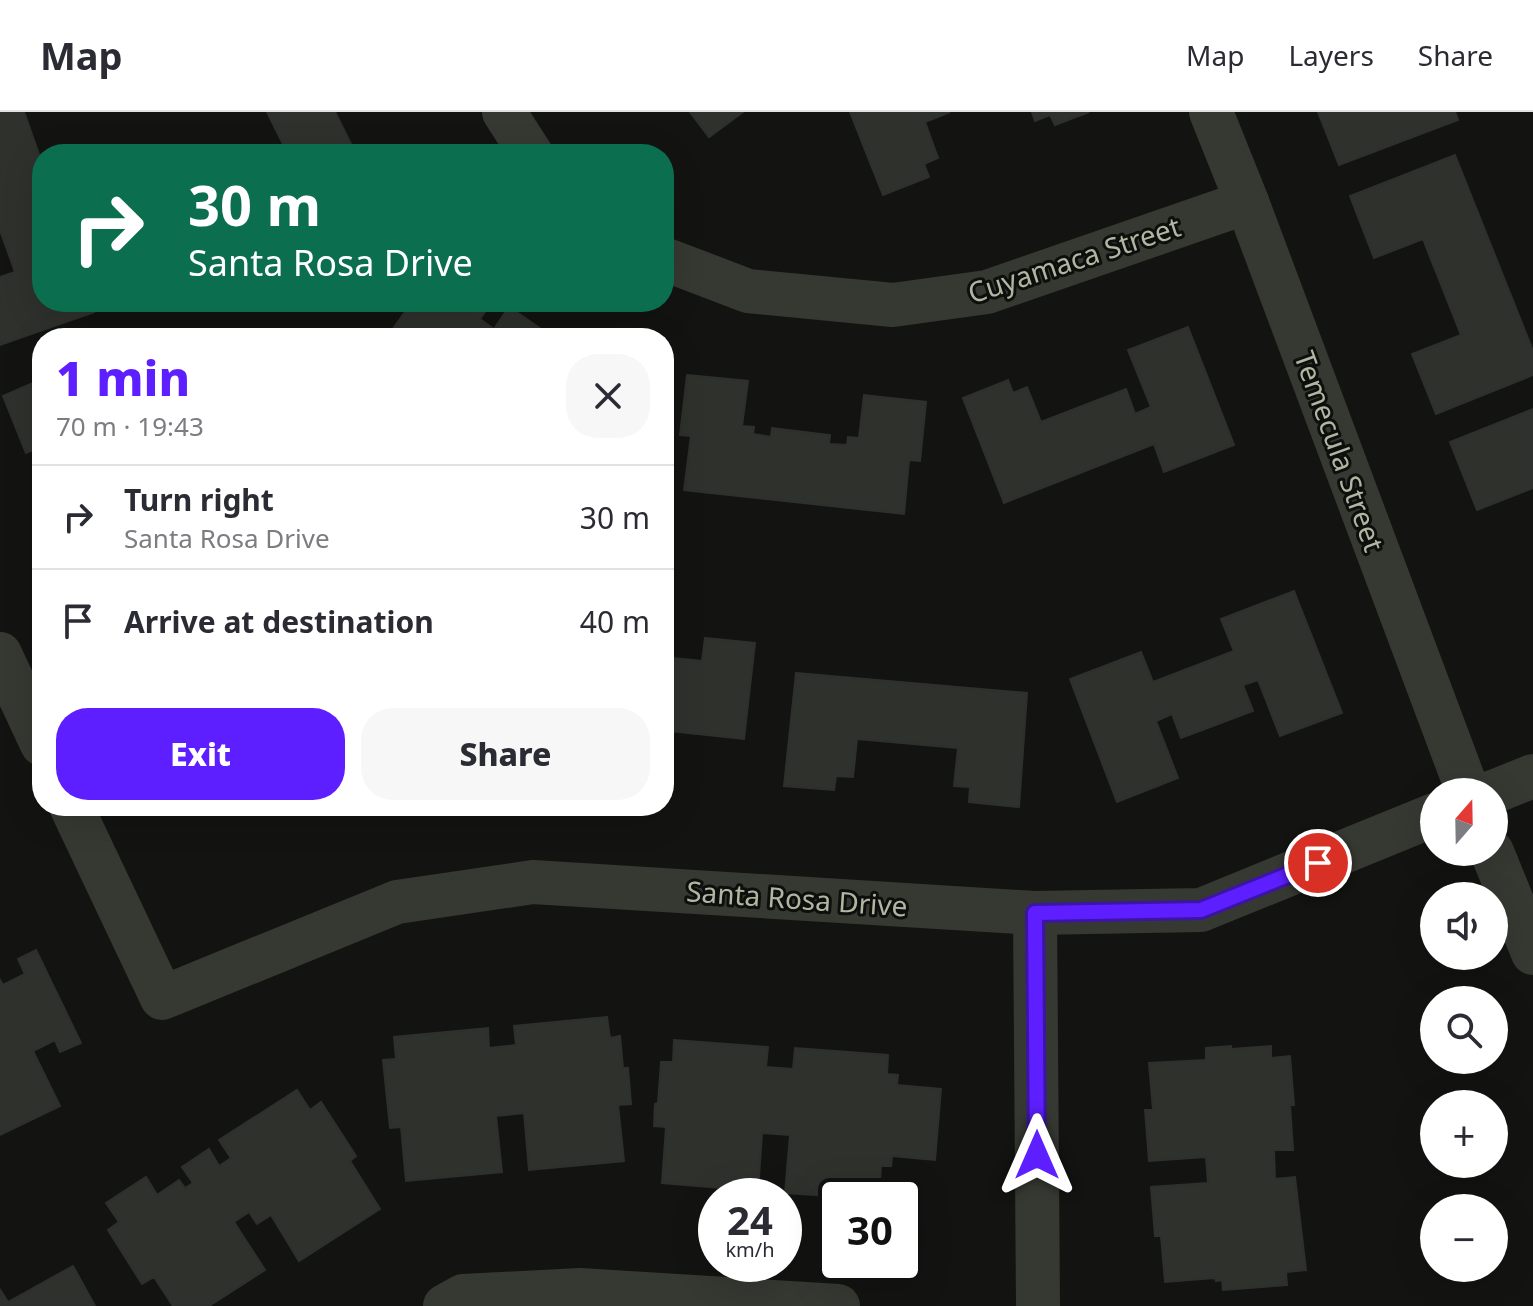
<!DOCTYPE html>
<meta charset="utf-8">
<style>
body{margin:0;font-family:"Noto Sans",sans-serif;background:#f7f7f7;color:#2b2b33;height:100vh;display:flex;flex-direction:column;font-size:30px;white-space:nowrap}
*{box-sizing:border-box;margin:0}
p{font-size:26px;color:#7c7c81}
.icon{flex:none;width:44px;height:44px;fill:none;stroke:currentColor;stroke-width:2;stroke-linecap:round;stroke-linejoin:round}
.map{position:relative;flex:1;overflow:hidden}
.details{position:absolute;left:32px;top:216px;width:642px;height:488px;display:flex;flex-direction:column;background:#fff;border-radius:32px;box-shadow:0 8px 32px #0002}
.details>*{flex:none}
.guide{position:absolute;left:32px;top:32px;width:642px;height:168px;border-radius:32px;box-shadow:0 8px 32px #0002;background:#0b6e4f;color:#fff;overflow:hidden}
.needle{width:52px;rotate:20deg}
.controls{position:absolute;left:1420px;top:666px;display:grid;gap:16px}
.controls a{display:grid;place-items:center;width:88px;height:88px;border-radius:50%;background:#fff;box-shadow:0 8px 32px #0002;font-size:40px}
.speed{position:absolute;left:698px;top:1066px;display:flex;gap:16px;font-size:40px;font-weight:700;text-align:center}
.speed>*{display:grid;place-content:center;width:104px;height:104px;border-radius:50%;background:#fff;box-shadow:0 8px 32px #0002;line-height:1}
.speed small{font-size:20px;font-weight:400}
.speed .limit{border:4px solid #111;border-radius:12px;background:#fff;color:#111}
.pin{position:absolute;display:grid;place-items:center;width:68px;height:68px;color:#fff;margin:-34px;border:4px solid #fff;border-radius:50%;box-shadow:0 2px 8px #0007}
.me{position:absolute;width:88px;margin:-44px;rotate:0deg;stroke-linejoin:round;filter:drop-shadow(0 0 6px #0008)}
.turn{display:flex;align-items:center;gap:28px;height:168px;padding:0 24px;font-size:36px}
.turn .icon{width:104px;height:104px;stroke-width:2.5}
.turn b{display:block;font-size:56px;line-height:68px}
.round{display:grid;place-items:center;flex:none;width:84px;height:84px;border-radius:32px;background:#f7f7f7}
.head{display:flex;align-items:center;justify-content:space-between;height:136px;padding:0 24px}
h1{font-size:48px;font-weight:800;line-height:60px;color:#5d1fff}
.action{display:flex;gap:16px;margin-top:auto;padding:16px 24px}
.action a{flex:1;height:92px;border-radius:32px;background:#5d1fff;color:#fff;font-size:32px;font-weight:800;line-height:92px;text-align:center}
.action a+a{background:#f7f7f7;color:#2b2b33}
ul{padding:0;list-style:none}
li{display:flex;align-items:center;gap:24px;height:104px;padding:0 24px;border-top:2px solid #e1e1e2}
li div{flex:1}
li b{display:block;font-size:30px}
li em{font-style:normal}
header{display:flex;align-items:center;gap:48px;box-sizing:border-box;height:112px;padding:0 40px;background:#fff;border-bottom:2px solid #e1e1e2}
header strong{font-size:38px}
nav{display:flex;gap:44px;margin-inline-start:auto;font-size:28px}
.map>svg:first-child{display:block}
.building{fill:#2e312c;stroke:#2d302c;stroke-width:2}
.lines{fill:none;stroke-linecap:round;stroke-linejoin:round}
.minor{stroke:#363932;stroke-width:44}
.route-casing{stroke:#3c14a6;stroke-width:20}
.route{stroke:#5d1fff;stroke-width:14}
.labels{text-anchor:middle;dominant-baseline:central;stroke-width:6;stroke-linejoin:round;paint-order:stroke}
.street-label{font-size:28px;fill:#b0b6a2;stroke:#0e0f0d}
</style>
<header>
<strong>Map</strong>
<nav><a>Map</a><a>Layers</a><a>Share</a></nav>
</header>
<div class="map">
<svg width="1533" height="1194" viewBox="0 0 1533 1194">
<rect width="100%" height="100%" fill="#131412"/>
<g class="building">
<path d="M 0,0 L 24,0 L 42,51 L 42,190 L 91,190 L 94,200 L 0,233 L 0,165 L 15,160 L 0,118 Z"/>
<path d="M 267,0 L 335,0 L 356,42 L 288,42 Z"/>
<path d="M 690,0 L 743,0 L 709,25 Z"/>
<path d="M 850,0 L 950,0 L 925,10 L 938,46 L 924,52 L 929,65 L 883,83 Z"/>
<path d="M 1032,0 L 1089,0 L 1055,13 L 1050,3 L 1035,9 Z"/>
<path d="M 1318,0 L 1455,0 L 1458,8 L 1339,53 Z"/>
<path d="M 1455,43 L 1533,239 L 1533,263 L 1436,302 L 1412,242 L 1461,223 L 1423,127 L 1374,146 L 1350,84 Z"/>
<path d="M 412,190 L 492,190 L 480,207 L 494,217 L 509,195 L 554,226 L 391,226 L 388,224 Z"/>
<path d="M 1188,215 L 1234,333 L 1164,360 L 1154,332 L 1004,391 L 963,286 L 1008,268 L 1013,281 L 1027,275 L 1041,310 L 1126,277 L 1135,302 L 1151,295 L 1128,238 Z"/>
<path d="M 687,263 L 748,269 L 742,314 L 754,315 L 753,322 L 771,325 L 772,316 L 830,323 L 829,332 L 847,333 L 848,325 L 859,326 L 864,283 L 926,290 L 920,349 L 909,348 L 904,402 L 684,378 L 691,324 L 680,323 Z"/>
<path d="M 42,267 L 42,334 L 26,341 L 3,284 Z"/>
<path d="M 1533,297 L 1533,376 L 1477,398 L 1450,330 Z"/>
<path d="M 1294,479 L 1342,601 L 1280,624 L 1258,568 L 1243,573 L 1253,599 L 1181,626 L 1172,602 L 1156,609 L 1178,666 L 1117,690 L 1070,567 L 1141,540 L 1153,570 L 1234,539 L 1221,507 Z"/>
<path d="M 705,526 L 755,531 L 744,627 L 670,619 L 672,606 L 664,605 L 664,545 L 702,549 Z"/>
<path d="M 796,561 L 1027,581 L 1019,695 L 969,690 L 970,675 L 954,674 L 958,636 L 857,627 L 853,665 L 836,664 L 834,678 L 784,674 Z"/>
<path d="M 36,838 L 81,931 L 60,940 L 55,928 L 33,939 L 60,994 L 0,1023 L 0,868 L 3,873 L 25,862 L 18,847 Z"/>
<path d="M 607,905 L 610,926 L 620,924 L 623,956 L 628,956 L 631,992 L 618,993 L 624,1049 L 529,1058 L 524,1001 L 496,1004 L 502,1060 L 406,1069 L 401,1015 L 390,1016 L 383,948 L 396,947 L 394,925 L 488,916 L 489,936 L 516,933 L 514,914 Z"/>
<path d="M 674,928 L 768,935 L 766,955 L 793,957 L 795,936 L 888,943 L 887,962 L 898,963 L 897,973 L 941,977 L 935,1048 L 892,1044 L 891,1054 L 881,1054 L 879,1084 L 836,1084 L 836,1092 L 830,1092 L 830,1084 L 785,1081 L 790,1023 L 762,1021 L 758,1079 L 662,1071 L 666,1015 L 654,1014 L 655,992 L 658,991 L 661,950 L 673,950 Z"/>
<path d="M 1231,934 L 1231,937 L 1271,934 L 1271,946 L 1290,944 L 1294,993 L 1290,993 L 1293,1038 L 1274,1038 L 1275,1067 L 1295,1065 L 1306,1158 L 1286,1160 L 1287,1173 L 1223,1178 L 1222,1168 L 1216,1169 L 1215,1166 L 1165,1170 L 1161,1124 L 1155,1124 L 1151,1075 L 1208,1071 L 1206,1045 L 1149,1049 L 1145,998 L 1153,998 L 1149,951 L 1206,948 L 1206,936 Z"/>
<path d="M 297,978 L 310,998 L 321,990 L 356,1044 L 350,1049 L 380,1097 L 299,1149 L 271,1103 L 257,1112 L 249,1100 L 234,1110 L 265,1158 L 209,1194 L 173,1194 L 154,1165 L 142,1172 L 108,1118 L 119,1110 L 106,1091 L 146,1065 L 157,1083 L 179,1068 L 185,1076 L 193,1071 L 182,1055 L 209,1037 L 219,1054 L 231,1046 L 219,1028 Z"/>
<path d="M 73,1154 L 95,1194 L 0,1194 L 1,1179 L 8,1190 Z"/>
</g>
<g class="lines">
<g class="minor">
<path d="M 504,0 L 531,42"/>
<path d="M 1211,0 L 1247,90 L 1468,680"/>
<path d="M 664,147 L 748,179 L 893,193 L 987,180 L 1247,90"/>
<path d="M 0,542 L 42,632"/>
<path d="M 1493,680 L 1533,664"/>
<path d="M 71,694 L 162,886 L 397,790 L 533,770 L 1035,801 L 1201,798 L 1434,703"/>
<path d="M 1492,740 L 1533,841"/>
<path d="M 1035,801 L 1038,1194"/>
<path d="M 445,1194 L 463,1184 L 580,1178 L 838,1194"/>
</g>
</g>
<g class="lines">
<g class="route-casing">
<path id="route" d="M 1037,1043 L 1035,801 L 1201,798 L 1318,751"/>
</g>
<use href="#route" class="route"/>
</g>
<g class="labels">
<g class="street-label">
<text transform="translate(1074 147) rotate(-18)">Cuyamaca Street</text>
<text transform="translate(1340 339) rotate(70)">Temecula Street</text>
<text transform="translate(797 786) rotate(4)">Santa Rosa Drive</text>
</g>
</g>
</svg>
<div class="controls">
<a><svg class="needle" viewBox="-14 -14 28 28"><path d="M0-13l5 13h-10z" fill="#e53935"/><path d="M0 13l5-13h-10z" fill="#7c7c81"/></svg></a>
<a><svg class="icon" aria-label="sound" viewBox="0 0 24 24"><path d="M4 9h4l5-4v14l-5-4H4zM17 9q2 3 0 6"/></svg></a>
<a><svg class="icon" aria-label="search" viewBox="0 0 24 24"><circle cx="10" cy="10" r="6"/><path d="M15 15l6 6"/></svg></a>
<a>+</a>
<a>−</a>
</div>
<div class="speed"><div>24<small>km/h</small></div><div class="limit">30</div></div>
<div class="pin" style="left:1318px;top:751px;background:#d93025"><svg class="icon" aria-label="arrive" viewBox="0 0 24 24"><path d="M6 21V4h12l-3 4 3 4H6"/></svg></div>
<svg class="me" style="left:1037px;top:1043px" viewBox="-20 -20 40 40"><path d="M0-17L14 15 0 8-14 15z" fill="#5d1fff" stroke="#fff" stroke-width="4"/></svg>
<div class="guide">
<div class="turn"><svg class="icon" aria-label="right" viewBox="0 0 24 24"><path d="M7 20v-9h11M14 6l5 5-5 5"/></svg><div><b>30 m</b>Santa Rosa Drive</div></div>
</div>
<section class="details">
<div class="head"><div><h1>1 min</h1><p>70 m · 19:43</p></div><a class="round"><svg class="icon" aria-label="close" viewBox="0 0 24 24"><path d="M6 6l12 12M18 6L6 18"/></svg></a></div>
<ul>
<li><svg class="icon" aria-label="right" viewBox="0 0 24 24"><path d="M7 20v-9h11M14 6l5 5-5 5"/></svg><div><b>Turn right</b><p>Santa Rosa Drive</p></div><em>30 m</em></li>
<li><svg class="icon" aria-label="arrive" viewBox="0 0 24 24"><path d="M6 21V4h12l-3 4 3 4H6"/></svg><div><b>Arrive at destination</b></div><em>40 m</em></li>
</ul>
<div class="action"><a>Exit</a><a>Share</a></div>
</section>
</div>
